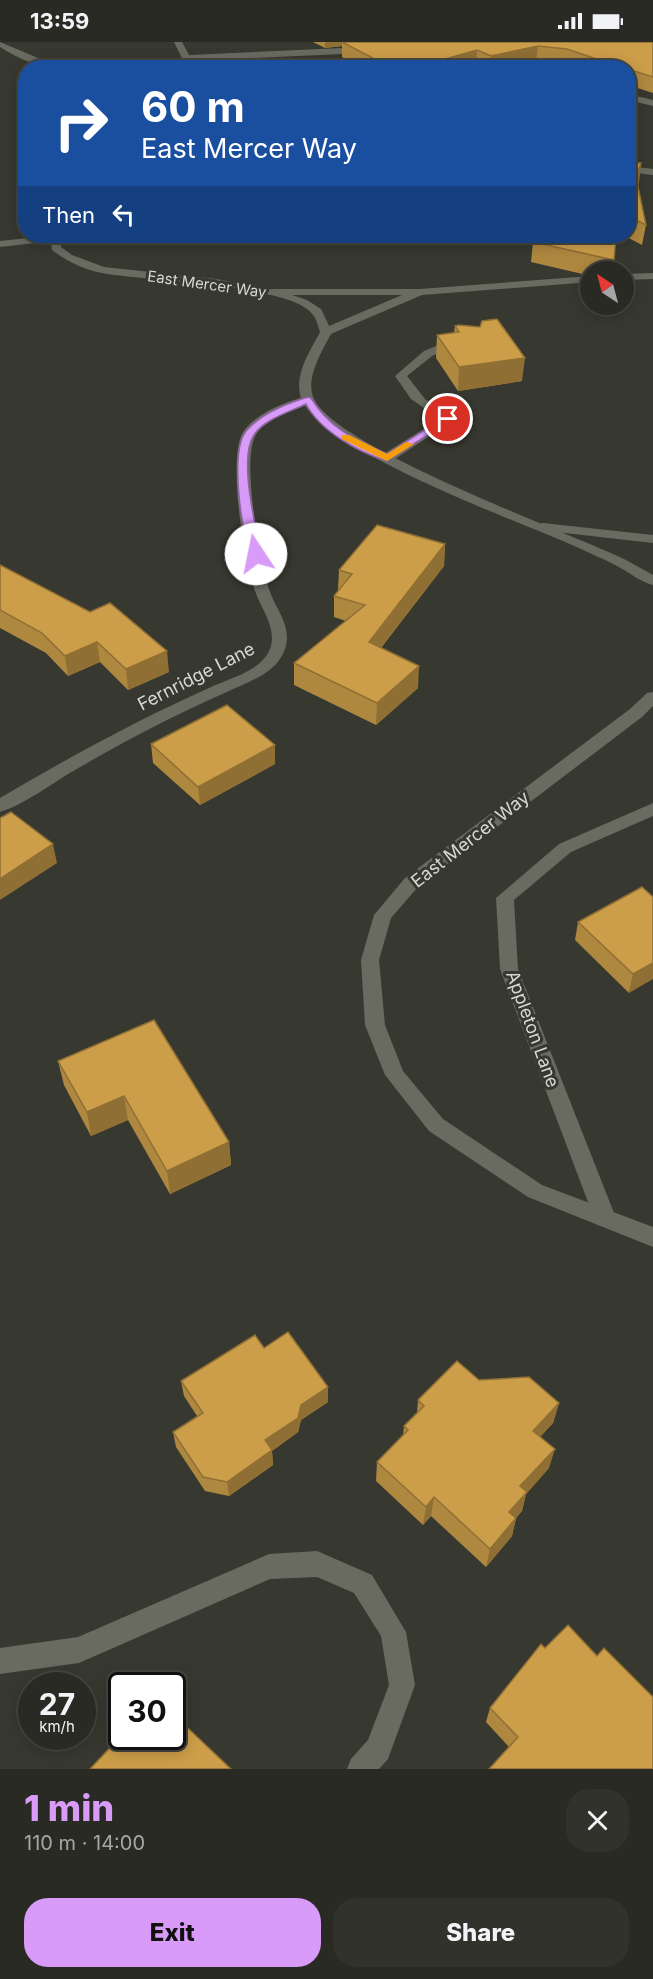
<!DOCTYPE html>
<meta charset="utf-8">
<style>
body{margin:0;font-family:Inter,sans-serif;background:#31322b;color:#f1f3f6;height:100vh;display:flex;flex-direction:column;font-size:22px;white-space:nowrap}
*{box-sizing:border-box;margin:0}
p{font-size:20px;color:#a5a7a6}
.icon{flex:none;width:33px;height:33px;fill:none;stroke:currentColor;stroke-width:2;stroke-linecap:round;stroke-linejoin:round}
.map{position:relative;height:1727px;overflow:hidden}
.details{display:flex;flex-direction:column;background:#292a23;flex:1}
.details>*{flex:none}
.banner{position:absolute;left:18px;top:18px;width:618px;height:183px;border-radius:24px;box-shadow:0 3px 15px #0003,0 0 0 2px #454641;background:#1a4fa0;color:#fff;overflow:hidden}
.needle{width:39px;rotate:324deg}
.fabs{position:absolute;left:580px;top:219px;display:grid;gap:12px}
.fabs a{display:grid;place-items:center;width:54px;height:54px;border-radius:50%;background:#292a23;box-shadow:0 3px 15px #0003,0 0 0 2px #454641;font-size:30px}
.speed{position:absolute;left:18px;top:1630px;display:flex;gap:12px;font-size:30px;font-weight:700;text-align:center}
.speed>*{display:grid;place-content:center;width:78px;height:78px;border-radius:50%;background:#292a23;box-shadow:0 3px 15px #0003,0 0 0 2px #454641;line-height:1}
.speed small{font-size:15px;font-weight:400}
.speed .limit{border:3px solid #111;border-radius:9px;background:#fff;color:#111}
.pin{position:absolute;display:grid;place-items:center;width:51px;height:51px;color:#fff;margin:-26px;border:3px solid #fff;border-radius:50%;box-shadow:0 2px 6px #0007}
.me{position:absolute;width:66px;margin:-33px;rotate:349deg;stroke-linejoin:round;filter:drop-shadow(0 0 4px #0008)}
.turn{display:flex;align-items:center;gap:21px;height:126px;padding:0 24px;font-size:27px}
.turn .icon{width:78px;height:78px;stroke-width:2.5}
.turn b{display:block;font-size:42px;line-height:51px}
.then{display:flex;align-items:center;height:57px;padding:0 24px;background:#0003;gap:12px;font-size:22px}
.round{display:grid;place-items:center;flex:none;width:63px;height:63px;border-radius:24px;background:#31322b}
.summary{display:flex;align-items:center;justify-content:space-between;height:102px;padding:0 24px}
h1{font-size:36px;font-weight:800;line-height:45px;color:#d89bf8}
.primary-button{display:flex;gap:12px;margin-top:auto;padding:12px 24px}
.primary-button a{flex:1;height:69px;border-radius:24px;background:#d89bf8;color:#111;font-size:24px;font-weight:800;line-height:69px;text-align:center}
.primary-button a+a{background:#31322b;color:#f1f3f6}
.status{display:flex;justify-content:space-between;align-items:center;height:42px;padding:0 30px;background:#292a23;direction:ltr}
.status svg{height:16px;fill:currentColor}
.map>svg:first-child{display:block}
.lines{fill:none;stroke-linecap:round;stroke-linejoin:round}
.service{fill:#696a60;fill-rule:evenodd}
.minor{fill:#696a60;fill-rule:evenodd}
.tertiary{fill:#696a60;fill-rule:evenodd}
.wall{fill:#af8840}
.shaded-wall{fill:#8f6f34}
.building{fill:#cc9e4a;stroke:#8f6f34;stroke-width:1.5}
.route{fill:#d89bf8;stroke:#8c65a1;stroke-width:1.5}
.slow{fill:#f59e0b}
.labels{text-anchor:middle;dominant-baseline:central;stroke-width:6;stroke-linejoin:round;paint-order:stroke}
.far-street-label{font-size:15px;fill:#d8d8d3;stroke:#37382f}
.street-label{font-size:18px;fill:#d8d8d3;stroke:#37382f}
</style>
<div class="status"><b>13:59</b><svg viewBox="0 0 49 12"><path d="M0 12V9h3v3zM5 12V6h3v6zM10 12V3h3v9zM15 12V0h3v12zM26 1h20v11H26zM47 4h2v5h-2z"/></svg></div>
<div class="map">
<svg width="653" height="1727" viewBox="0 0 653 1727">
<rect width="100%" height="100%" fill="#37382f"/>
<g class="lines">
<g class="service">
<path d="M 174,0 L 182,0 L 189,13 L 364,5 L 368,8 L 364,11 L 186,19 L 182,16 Z"/>
<path d="M 628,52 L 653,58 L 653,64 L 628,58 Z"/>
<path d="M 653,231 L 653,237 L 624,238 L 624,232 Z"/>
<path d="M 591,234 L 591,240 L 422,253 L 326,294 L 322,293 L 322,287 L 402,253 L 269,253 L 263,250 L 269,247 L 420,247 Z"/>
<path d="M 543,481 L 653,493 L 653,501 L 538,488 L 538,482 Z"/>
</g>
<g class="minor">
<path d="M 628,124 L 653,127 L 653,133 L 628,130 Z"/>
<path d="M 47,194 L 59,196 L 54,199 L 0,205 L 0,199 Z"/>
<path d="M 460,294 L 464,295 L 464,301 L 432,314 L 407,334 L 425,357 L 455,377 L 392,419 L 382,419 L 382,413 L 440,377 L 411,357 L 395,334 L 424,309 Z"/>
<path d="M 308,354 L 314,358 L 312,361 C 295,368 269,374 257,391 C 240,414 260,519 269,547 C 275,567 293,584 285,607 C 277,631 250,639 229,649 C 176,672 125,699 75,728 C 52,741 26,762 0,770 L 0,756 C 68,716 137,678 209,646 C 229,636 264,629 271,604 C 276,584 261,567 255,549 C 244,519 228,420 242,392 C 253,372 287,359 308,354 Z"/>
<path d="M 653,761 L 653,774 L 571,810 L 514,858 L 518,927 L 616,1176 L 613,1183 L 605,1185 L 597,1183 L 594,1176 L 500,927 L 496,856 L 559,802 Z"/>
<path d="M 317,1509 L 372,1533 L 406,1590 L 415,1643 L 388,1717 L 379,1727 L 347,1727 L 351,1717 L 368,1698 L 389,1643 L 381,1594 L 354,1551 L 317,1535 L 270,1537 L 79,1621 L 0,1632 L 0,1606 L 78,1595 L 269,1512 Z"/>
</g>
<g class="tertiary">
<path d="M 0,0 L 62,26 C 40,26 18,17 0,5 Z"/>
<path d="M 50,194 L 62,194 L 60,197 L 61,205 L 72,213 L 104,225 L 216,237 L 283,250 L 307,258 L 321,267 L 332,290 C 323,308 303,338 315,359 C 343,408 565,489 626,518 L 653,533 L 653,543 C 640,540 629,530 617,524 C 602,516 587,510 572,503 C 517,479 323,408 302,358 C 292,336 310,309 320,290 C 318,285 317,277 313,273 C 292,242 142,239 102,231 C 85,228 66,219 52,208 Z"/>
<path d="M 653,650 L 653,664 L 642,675 L 417,846 L 391,876 L 379,918 L 385,983 L 403,1029 L 443,1077 L 542,1143 L 653,1185 L 653,1205 L 528,1155 L 429,1089 L 385,1033 L 365,983 L 361,918 L 374,873 L 405,836 L 630,667 L 647,651 Z"/>
</g>
</g>
<g class="wall">
<path d="M 313,0 L 653,0 L 653,51 L 628,43 L 628,26 L 577,26 L 566,22 L 536,19 L 506,26 L 482,26 L 476,23 L 466,26 L 362,26 L 342,15 L 342,4 L 325,6 Z"/>
<path d="M 628,121 L 641,121 L 638,143 L 646,183 L 642,203 L 625,194 L 628,194 Z"/>
<path d="M 533,200 L 614,218 L 612,230 L 591,230 L 591,234 L 531,220 Z"/>
<path d="M 455,284 L 522,339 L 458,349 L 436,316 L 437,293 L 454,291 Z"/>
<path d="M 445,502 L 444,524 L 381,606 L 418,646 L 376,683 L 294,643 L 294,621 L 346,579 L 334,575 L 334,554 L 338,548 L 339,528 Z"/>
<path d="M 0,523 L 169,630 L 128,648 L 100,620 L 68,634 L 46,611 L 0,586 Z"/>
<path d="M 151,702 L 275,722 L 200,763 L 153,721 Z"/>
<path d="M 653,855 L 629,951 L 575,898 L 578,880 Z"/>
<path d="M 58,1019 L 229,1100 L 231,1123 L 170,1152 L 128,1078 L 91,1094 L 64,1043 Z"/>
<path d="M 264,1306 L 328,1360 L 301,1378 L 298,1390 L 272,1409 L 273,1423 L 229,1454 L 205,1449 L 176,1405 L 173,1390 L 197,1374 L 184,1354 L 181,1339 Z"/>
<path d="M 479,1338 L 559,1361 L 553,1381 L 540,1395 L 549,1426 L 526,1452 L 522,1469 L 516,1476 L 512,1494 L 486,1525 L 431,1474 L 423,1483 L 376,1439 L 377,1420 L 403,1393 L 404,1384 L 417,1371 L 418,1358 Z"/>
<path d="M 545,1606 L 597,1614 L 509,1705 L 486,1680 L 490,1666 Z"/>
</g>
<g class="shaded-wall">
<path d="M 325,0 L 387,0 L 342,0 L 342,4 L 325,6 Z"/>
<path d="M 538,4 L 536,19 L 506,26 L 491,26 L 491,14 Z"/>
<path d="M 477,8 L 476,23 L 466,26 L 413,26 Z"/>
<path d="M 641,121 L 639,141 L 633,155 L 636,135 Z"/>
<path d="M 525,316 L 522,339 L 458,349 L 459,325 Z"/>
<path d="M 445,502 L 444,524 L 368,622 L 369,600 Z"/>
<path d="M 97,600 L 100,620 L 68,634 L 65,614 Z"/>
<path d="M 167,609 L 169,630 L 128,648 L 126,627 Z"/>
<path d="M 419,624 L 418,646 L 376,683 L 377,661 Z"/>
<path d="M 275,703 L 275,722 L 200,763 L 198,745 Z"/>
<path d="M 53,802 L 57,821 L 0,858 L 0,837 Z"/>
<path d="M 653,921 L 653,937 L 629,951 L 633,932 Z"/>
<path d="M 124,1054 L 128,1078 L 91,1094 L 87,1070 Z"/>
<path d="M 229,1100 L 231,1123 L 170,1152 L 167,1129 Z"/>
<path d="M 328,1345 L 328,1360 L 301,1378 L 298,1390 L 272,1409 L 273,1423 L 229,1454 L 227,1440 L 265,1398 L 301,1363 Z"/>
<path d="M 559,1361 L 553,1381 L 528,1408 L 533,1389 Z"/>
<path d="M 555,1407 L 549,1426 L 526,1452 L 522,1469 L 505,1488 L 509,1470 L 520,1444 Z"/>
<path d="M 434,1455 L 431,1474 L 423,1483 L 426,1465 Z"/>
<path d="M 516,1476 L 512,1494 L 486,1525 L 490,1507 Z"/>
</g>
<g class="building">
<path d="M 342,0 L 653,0 L 653,35 L 628,27 L 628,26 L 623,26 L 567,7 L 538,4 L 491,14 L 477,8 L 413,26 L 392,26 Z"/>
<path d="M 628,121 L 641,121 L 636,135 L 646,183 L 628,174 Z"/>
<path d="M 551,194 L 616,194 L 614,218 L 533,200 Z"/>
<path d="M 497,277 L 525,316 L 459,325 L 437,293 L 459,290 L 455,284 L 459,283 L 480,285 L 482,279 Z"/>
<path d="M 377,483 L 445,502 L 369,600 L 419,624 L 377,661 L 294,621 L 365,563 L 334,554 L 352,532 L 339,528 Z"/>
<path d="M 0,523 L 90,570 L 110,561 L 167,609 L 126,627 L 97,600 L 65,614 L 42,591 L 0,568 Z"/>
<path d="M 227,663 L 275,703 L 198,745 L 151,702 Z"/>
<path d="M 11,770 L 53,802 L 0,837 L 0,776 Z"/>
<path d="M 642,845 L 653,855 L 653,921 L 633,932 L 578,880 Z"/>
<path d="M 154,978 L 229,1100 L 167,1129 L 124,1054 L 87,1070 L 58,1019 Z"/>
<path d="M 288,1290 L 328,1345 L 301,1363 L 298,1376 L 265,1398 L 272,1408 L 227,1440 L 203,1435 L 173,1390 L 203,1371 L 181,1339 L 255,1293 L 264,1306 Z"/>
<path d="M 457,1319 L 479,1338 L 529,1335 L 559,1361 L 533,1389 L 555,1407 L 520,1444 L 527,1450 L 509,1470 L 516,1476 L 490,1507 L 434,1455 L 426,1465 L 377,1420 L 408,1388 L 404,1384 L 424,1364 L 418,1358 Z"/>
<path d="M 568,1583 L 597,1614 L 604,1606 L 653,1655 L 653,1727 L 489,1727 L 518,1695 L 490,1666 L 541,1602 L 545,1606 Z"/>
<path d="M 172,1671 L 231,1727 L 90,1727 L 122,1693 L 122,1695 L 172,1695 Z"/>
</g>
<path class="route" d="M 308,355 L 311,356 C 330,387 355,397 387,412 L 445,375 L 453,377 L 387,419 C 358,410 320,389 306,362 C 290,370 264,377 254,393 C 238,416 256,485 261,512 L 252,514 C 241,492 229,407 247,388 C 261,372 288,361 308,355 Z"/>
<path class="slow" d="M 342,393 L 349,393 L 387,412 L 406,400 L 414,402 L 387,419 L 342,397 Z"/>
<g class="labels">
<g class="far-street-label">
<text transform="translate(207 242) rotate(8)">East Mercer Way</text>
</g>
<g class="street-label">
<text transform="translate(196 634) rotate(-27)">Fernridge Lane</text>
<text transform="translate(470 797) rotate(-38)">East Mercer Way</text>
<text transform="translate(533 987) rotate(70)">Appleton Lane</text>
</g>
</g>
</svg>
<div class="fabs">
<a><svg class="needle" viewBox="-14 -14 28 28"><path d="M0-13l5 13h-10z" fill="#e53935"/><path d="M0 13l5-13h-10z" fill="#a5a7a6"/></svg></a>
</div>
<div class="speed"><div>27<small>km/h</small></div><div class="limit">30</div></div>
<div class="pin" style="left:448px;top:377px;background:#d93025"><svg class="icon" aria-label="arrive" viewBox="0 0 24 24"><path d="M6 21V4h12l-3 4 3 4H6"/></svg></div>
<svg class="me" style="left:256px;top:512px" viewBox="-20 -20 40 40"><circle r="19" fill="#fff"/><path d="M0-13L10 11 0 6-10 11z" fill="#d89bf8"/></svg>
<div class="banner">
<div class="turn"><svg class="icon" aria-label="right" viewBox="0 0 24 24"><path d="M7 20v-9h11M14 6l5 5-5 5"/></svg><div><b>60 m</b>East Mercer Way</div></div>
<div class="then">Then<svg class="icon" aria-label="left" viewBox="0 0 24 24"><path d="M17 20v-9H6M10 6l-5 5 5 5"/></svg></div>
</div>
</div>
<section class="details">
<div class="summary"><div><h1>1 min</h1><p>110 m · 14:00</p></div><a class="round"><svg class="icon" aria-label="close" viewBox="0 0 24 24"><path d="M6 6l12 12M18 6L6 18"/></svg></a></div>
<div class="primary-button"><a>Exit</a><a>Share</a></div>
</section>
